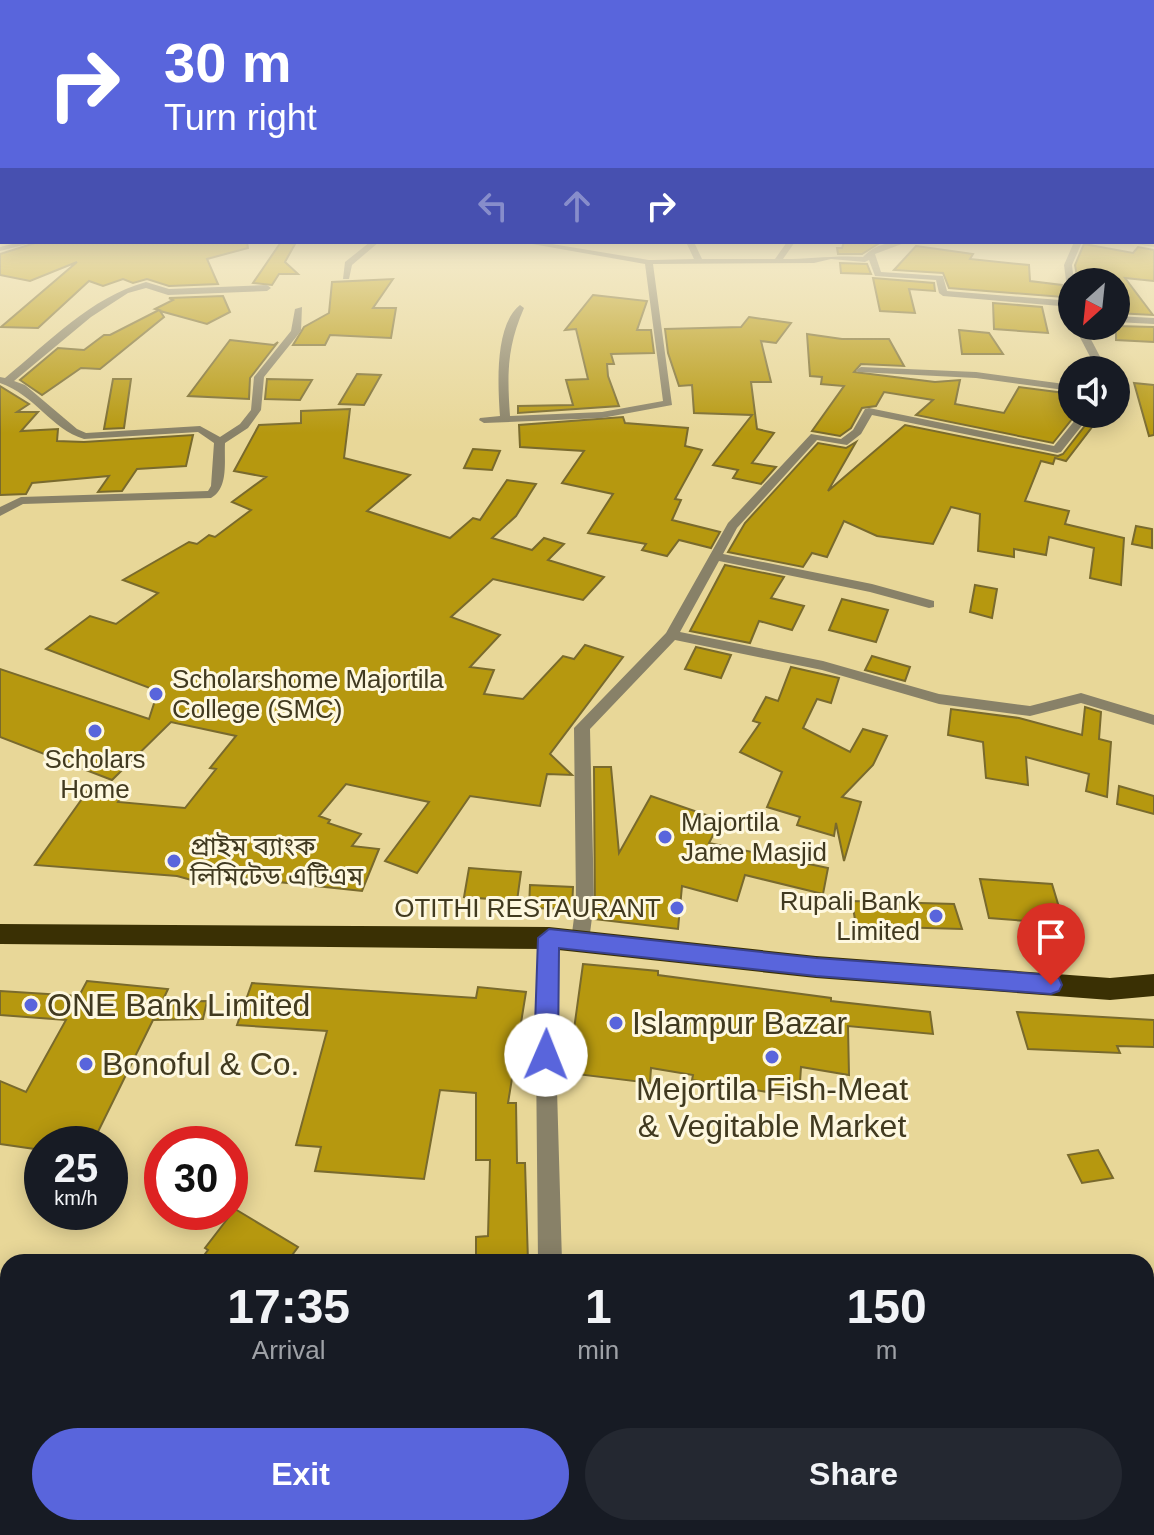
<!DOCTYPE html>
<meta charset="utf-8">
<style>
body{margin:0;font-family:Arial,"Noto Sans Bengali",sans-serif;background:#242831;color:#f1f3f6;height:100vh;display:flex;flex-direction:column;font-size:30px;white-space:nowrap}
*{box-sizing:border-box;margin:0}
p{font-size:26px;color:#9ea1a6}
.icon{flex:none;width:44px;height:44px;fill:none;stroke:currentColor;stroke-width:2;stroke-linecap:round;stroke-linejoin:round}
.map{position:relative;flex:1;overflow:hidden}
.sheet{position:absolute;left:0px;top:1254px;width:1154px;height:282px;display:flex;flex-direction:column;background:#171b24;border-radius:24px 24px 0 0;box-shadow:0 4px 20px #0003}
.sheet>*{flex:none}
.guide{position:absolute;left:0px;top:0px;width:1154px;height:244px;box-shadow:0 4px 20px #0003;background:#5965dc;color:#fff;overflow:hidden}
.needle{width:52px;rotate:207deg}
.controls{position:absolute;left:1058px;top:268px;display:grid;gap:16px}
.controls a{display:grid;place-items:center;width:72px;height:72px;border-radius:50%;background:#171b24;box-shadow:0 4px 20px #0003;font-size:40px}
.speed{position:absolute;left:24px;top:1126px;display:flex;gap:16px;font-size:40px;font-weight:700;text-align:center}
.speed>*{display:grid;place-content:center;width:104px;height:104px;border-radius:50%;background:#171b24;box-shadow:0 4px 20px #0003;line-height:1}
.speed small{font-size:20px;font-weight:400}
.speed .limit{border:12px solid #d22;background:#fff;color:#111}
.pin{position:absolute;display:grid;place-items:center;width:68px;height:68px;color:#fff;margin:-82px -34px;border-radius:50% 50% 50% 0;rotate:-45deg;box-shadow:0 0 8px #0007}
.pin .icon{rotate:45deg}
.me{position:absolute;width:88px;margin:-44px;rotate:1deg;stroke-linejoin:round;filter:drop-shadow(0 0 6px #0008)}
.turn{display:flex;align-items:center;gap:28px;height:168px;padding:0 32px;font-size:36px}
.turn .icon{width:104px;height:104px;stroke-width:2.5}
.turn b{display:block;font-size:56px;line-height:68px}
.lanes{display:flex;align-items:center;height:76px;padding:0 32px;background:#0003;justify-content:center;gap:40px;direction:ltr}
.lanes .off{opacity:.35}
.eta{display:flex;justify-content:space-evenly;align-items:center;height:136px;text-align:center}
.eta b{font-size:48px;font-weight:700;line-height:56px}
.action{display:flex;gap:16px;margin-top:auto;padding:16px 32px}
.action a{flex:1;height:92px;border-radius:48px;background:#5965dc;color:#fff;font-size:32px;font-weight:700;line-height:92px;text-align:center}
.action a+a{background:#242831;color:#f1f3f6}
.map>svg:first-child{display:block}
.building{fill:#b6980f;stroke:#796a2d;stroke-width:2}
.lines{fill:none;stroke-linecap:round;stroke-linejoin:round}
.minor{fill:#888168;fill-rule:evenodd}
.trunk{fill:#3a3004;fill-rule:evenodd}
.route{fill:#5965dc;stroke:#3a428f;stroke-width:2}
.poi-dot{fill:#5965dc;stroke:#fef8df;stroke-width:3}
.labels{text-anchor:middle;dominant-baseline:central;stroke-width:6;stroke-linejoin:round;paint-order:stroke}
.poi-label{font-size:26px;fill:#413a20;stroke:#fef8df;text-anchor:start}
.near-poi-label{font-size:32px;fill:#413a20;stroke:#fef8df;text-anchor:start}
</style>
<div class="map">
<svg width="1154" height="1535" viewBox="0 0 1154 1535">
<rect width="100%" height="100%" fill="#e8d798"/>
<g class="building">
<path d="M 38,242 L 247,242 L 248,248 L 207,259 L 218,284 L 169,286 L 147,279 L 133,283 L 123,279 L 103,286 L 89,281 L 38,328 L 1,327 L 77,262 L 30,281 L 0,275 L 0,254 Z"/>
<path d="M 281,242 L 295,244 L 285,262 L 298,274 L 279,274 L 272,285 L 253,283 Z"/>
<path d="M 844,242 L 881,242 L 862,254 L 838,254 L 837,248 L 842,248 Z"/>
<path d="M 1084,244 L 1133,253 L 1138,247 L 1154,250 L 1154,281 L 1125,278 L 1153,315 L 1116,313 L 1116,282 L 1078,282 L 1075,265 Z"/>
<path d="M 916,246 L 973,254 L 970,259 L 1029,265 L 1030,281 L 1062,285 L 1063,297 L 949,288 L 943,273 L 894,270 Z"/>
<path d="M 840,263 L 867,264 L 871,274 L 841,273 Z"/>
<path d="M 873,278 L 934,283 L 935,291 L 909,289 L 915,313 L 880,311 Z"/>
<path d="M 393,279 L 373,308 L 396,308 L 391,338 L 330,335 L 325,345 L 293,345 L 304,327 L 329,313 L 332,282 Z"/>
<path d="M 593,295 L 647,301 L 637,330 L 651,330 L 654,353 L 611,354 L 614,364 L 607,364 L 608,376 L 619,406 L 518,413 L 518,406 L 573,405 L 566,380 L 588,379 L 576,329 L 565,330 Z"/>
<path d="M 223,296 L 230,312 L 207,324 L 160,311 L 164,317 L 100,369 L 81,368 L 42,395 L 20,380 L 58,348 L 84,350 L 104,335 L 110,335 L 159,310 L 155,309 L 173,300 L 169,298 Z"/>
<path d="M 993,303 L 1042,307 L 1048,333 L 994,329 Z"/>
<path d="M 749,317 L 791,323 L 776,343 L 761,341 L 771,382 L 751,382 L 757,429 L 774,433 L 752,463 L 776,467 L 761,484 L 733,478 L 738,470 L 713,465 L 752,415 L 694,413 L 692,385 L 679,386 L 668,353 L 665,329 L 741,327 Z"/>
<path d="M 1116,326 L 1154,327 L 1154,342 L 1116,340 Z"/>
<path d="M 959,330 L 989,333 L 1003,354 L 962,354 Z"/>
<path d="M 807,334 L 842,339 L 889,339 L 904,366 L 861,364 L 854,372 L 935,382 L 960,380 L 955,404 L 1004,413 L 1019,387 L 1072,394 L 1072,414 L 1076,414 L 1053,443 L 916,415 L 933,400 L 884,392 L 876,406 L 862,408 L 851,428 L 840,436 L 812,431 L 844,386 L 821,384 L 822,377 L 810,376 Z"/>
<path d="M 230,340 L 274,345 L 278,342 L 250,378 L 249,399 L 188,396 Z"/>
<path d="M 357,374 L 381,375 L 364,405 L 339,404 Z"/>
<path d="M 113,379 L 131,379 L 124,428 L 104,429 Z"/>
<path d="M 267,379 L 312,380 L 300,400 L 265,399 Z"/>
<path d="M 1134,383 L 1154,385 L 1154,435 L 1149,436 Z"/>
<path d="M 0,386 L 29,404 L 17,412 L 38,412 L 21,431 L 58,429 L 57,441 L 84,442 L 193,435 L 186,466 L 137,469 L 122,491 L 98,492 L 109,476 L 32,483 L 26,494 L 0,495 Z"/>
<path d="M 350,409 L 344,458 L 410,475 L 367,511 L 450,538 L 473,518 L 480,520 L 507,480 L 536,484 L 516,516 L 492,538 L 532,550 L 544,538 L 564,544 L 548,560 L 604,577 L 583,600 L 493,579 L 451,617 L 500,635 L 470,667 L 494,670 L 484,694 L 523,699 L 563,656 L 574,659 L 585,645 L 623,657 L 550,754 L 572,775 L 547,774 L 540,806 L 470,796 L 417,873 L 385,861 L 429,802 L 346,784 L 319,816 L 330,820 L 328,823 L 361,834 L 352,846 L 379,849 L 362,891 L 204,874 L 199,882 L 177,876 L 35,865 L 89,789 L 123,794 L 118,802 L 185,808 L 216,769 L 210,768 L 236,736 L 171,722 L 112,780 L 0,737 L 0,669 L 149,719 L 158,691 L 46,649 L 90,616 L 116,624 L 158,593 L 123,580 L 189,542 L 197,544 L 209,535 L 215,537 L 251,510 L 232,502 L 266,477 L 234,471 L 259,425 L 301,423 L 301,411 Z"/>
<path d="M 1094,414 L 1102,414 L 1066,461 L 1055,458 L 1053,464 L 1041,461 L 1025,501 L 1069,511 L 1065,524 L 1124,538 L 1121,585 L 1090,578 L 1094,548 L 1049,537 L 1046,555 L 1014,549 L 1014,557 L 978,551 L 980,514 L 951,507 L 933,544 L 877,536 L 844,521 L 827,557 L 812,553 L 803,567 L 728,552 L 745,523 L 818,443 L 846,448 L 856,442 L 828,491 L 905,425 L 1058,456 L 1063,454 Z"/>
<path d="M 623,417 L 625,423 L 688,428 L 685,446 L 702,450 L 675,499 L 681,500 L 672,520 L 720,532 L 711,548 L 679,540 L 667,556 L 642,550 L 646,544 L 588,533 L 613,494 L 562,483 L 584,451 L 520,447 L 519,425 Z"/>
<path d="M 473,449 L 500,451 L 492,470 L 464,468 Z"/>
<path d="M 1136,526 L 1152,529 L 1152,548 L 1132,544 Z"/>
<path d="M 725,565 L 784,577 L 771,598 L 804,606 L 792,630 L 759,621 L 750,643 L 690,631 Z"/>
<path d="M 975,585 L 997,589 L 992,618 L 970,612 Z"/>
<path d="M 842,599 L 888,610 L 876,642 L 829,630 Z"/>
<path d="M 696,647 L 731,655 L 721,678 L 685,669 Z"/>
<path d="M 872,656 L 910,667 L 905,681 L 865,670 Z"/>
<path d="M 791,667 L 839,678 L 831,703 L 817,699 L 803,728 L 850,752 L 863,729 L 887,736 L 873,765 L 842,797 L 861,802 L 844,861 L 836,823 L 834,836 L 797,825 L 800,817 L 767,807 L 782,772 L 740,752 L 760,723 L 753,721 L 766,697 L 778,701 Z"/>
<path d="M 1085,707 L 1101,712 L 1099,739 L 1111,742 L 1107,797 L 1086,791 L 1089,774 L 1026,757 L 1028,785 L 986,778 L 983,742 L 948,735 L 951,709 L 1019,718 L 1082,735 Z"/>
<path d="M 594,767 L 611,767 L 619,853 L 651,796 L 721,820 L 709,843 L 828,868 L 823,894 L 745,875 L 737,901 L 682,886 L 678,929 L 595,919 Z"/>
<path d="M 1119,786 L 1154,796 L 1154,814 L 1117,804 Z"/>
<path d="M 469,868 L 521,872 L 517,901 L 464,897 Z"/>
<path d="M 980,879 L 1052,884 L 1064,924 L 989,918 Z"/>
<path d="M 530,885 L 573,887 L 572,909 L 529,908 Z"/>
<path d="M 852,901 L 954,904 L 962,929 L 856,926 Z"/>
<path d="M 583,964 L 658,971 L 658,975 L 831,998 L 831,1001 L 930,1012 L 933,1034 L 848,1026 L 849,1075 L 801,1067 L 799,1097 L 692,1080 L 693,1075 L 651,1068 L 650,1083 L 568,1073 Z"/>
<path d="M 87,981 L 168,989 L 162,1002 L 207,1001 L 203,1019 L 153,1020 L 92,1144 L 42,1144 L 42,1150 L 0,1144 L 0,1081 L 26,1092 L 66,1020 L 0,1015 L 0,991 L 79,996 Z"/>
<path d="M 252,983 L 476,998 L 478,987 L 526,992 L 508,1103 L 516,1103 L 517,1163 L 525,1163 L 528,1262 L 476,1262 L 476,1237 L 488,1236 L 490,1160 L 476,1160 L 476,1093 L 440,1090 L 424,1179 L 315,1171 L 321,1147 L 296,1145 L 327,1031 L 237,1025 Z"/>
<path d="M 1017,1012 L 1154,1020 L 1154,1047 L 1117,1046 L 1120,1053 L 1028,1049 Z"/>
<path d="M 1098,1150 L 1113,1178 L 1082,1183 L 1068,1155 Z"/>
<path d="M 235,1209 L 298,1247 L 287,1262 L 199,1262 L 208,1250 L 205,1248 Z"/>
</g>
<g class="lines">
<g class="minor">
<rect x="1152" y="219" width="2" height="4"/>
<path d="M 20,242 L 35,242 L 0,251 L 0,247 Z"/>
<path d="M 370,242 L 379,242 L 352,265 L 349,279 L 343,279 L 345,262 Z"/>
<path d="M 521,242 L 540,242 L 649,260 L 694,259 L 686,242 L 694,242 L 702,259 L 775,259 L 787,242 L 795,242 L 783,259 C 811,259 836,255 863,257 C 875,244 889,242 907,242 L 875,254 L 881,272 L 943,276 L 947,291 L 1072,301 L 1072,307 L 943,296 L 939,293 L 936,280 L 875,276 L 869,260 L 865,262 L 831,259 L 814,263 L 653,264 L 672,405 L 602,418 L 484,423 L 479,420 L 480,418 L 500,416 C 498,387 494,325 520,305 L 524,308 C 507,347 507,373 510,416 L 602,412 L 663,401 L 645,264 Z"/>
<path d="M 1074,242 L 1082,242 L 1072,265 L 1074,282 L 1072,282 L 1072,299 L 1068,296 L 1064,265 Z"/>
<path d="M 1136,242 L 1154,243 L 1154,247 L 1137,244 Z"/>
<path d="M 146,282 L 169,289 L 267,285 L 271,288 L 267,291 L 168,295 L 146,288 L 128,293 L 91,317 L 14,381 L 25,385 L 77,429 L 86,433 L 200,426 L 220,437 L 240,424 L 251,410 L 254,377 L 291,331 L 295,309 L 302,307 L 301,331 L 264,377 L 261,410 L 248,428 L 225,443 C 224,461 229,488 211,498 L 23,504 L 0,516 L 0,507 L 21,497 L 208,491 L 211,486 L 214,443 L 198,432 L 84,439 C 51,429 35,395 0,383 L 0,377 L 5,378 C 48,343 91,297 146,282 Z"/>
<path d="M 1116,316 L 1154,318 L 1154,324 L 1116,322 Z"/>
<path d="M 1074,326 L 1084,326 L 1107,370 L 1097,370 Z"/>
<path d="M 861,367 L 976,372 L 1072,385 L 1072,391 L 976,378 L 858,372 L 856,370 Z"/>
<path d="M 869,408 L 1054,446 L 1080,414 L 1091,414 L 1061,452 L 1057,453 L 872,415 L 861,434 L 847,445 L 817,440 L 737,528 L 723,554 L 872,584 L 934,601 L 934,607 L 929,608 L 870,592 L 719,561 L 680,632 L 823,661 L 939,694 L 1030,706 L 1081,693 L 1154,715 L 1154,725 L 1081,703 L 1030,716 L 939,704 L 822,670 L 675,640 L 590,729 L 594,902 L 589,941 L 587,946 L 580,949 L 573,946 L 571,941 L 576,902 L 574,728 L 666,633 L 728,523 L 811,434 L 841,439 L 853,430 L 865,409 Z"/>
<path d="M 549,930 L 556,933 L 558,938 L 556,1055 L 562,1262 L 538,1262 L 536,1055 L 540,938 L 542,933 Z"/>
<path d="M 488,1528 L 516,1528 L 514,1535 L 486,1535 Z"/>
</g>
<path class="trunk" d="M 0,924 L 549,927 L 816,956 L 1110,978 L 1154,974 L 1154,996 L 1110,1000 L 816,978 L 549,949 L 0,944 Z"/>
</g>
<linearGradient id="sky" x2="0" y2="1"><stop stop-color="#7ea6ea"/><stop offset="0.5" stop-color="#f5edd1"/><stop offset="1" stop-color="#f5edd1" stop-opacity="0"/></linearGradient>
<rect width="1154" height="433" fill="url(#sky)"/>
<path class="route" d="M 549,929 L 816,958 L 1051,975 L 1059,978 L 1062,985 L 1059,991 L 1051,994 L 816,976 L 559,948 L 558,1055 L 554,1063 L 546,1066 L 538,1063 L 534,1055 L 538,938 Z"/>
<g class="poi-dot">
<circle cx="156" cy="694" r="8"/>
<circle cx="95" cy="731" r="8"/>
<circle cx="665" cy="837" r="8"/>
<circle cx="174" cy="861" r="8"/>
<circle cx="677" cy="908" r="8"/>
<circle cx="936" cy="916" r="8"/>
<circle cx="31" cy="1005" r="8"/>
<circle cx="616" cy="1023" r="8"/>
<circle cx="772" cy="1057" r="8"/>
<circle cx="86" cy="1064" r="8"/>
</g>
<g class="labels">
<g class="poi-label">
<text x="172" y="679">Scholarshome Majortila<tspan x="172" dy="30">College (SMC)</tspan></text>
<text x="95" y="759" text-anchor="middle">Scholars<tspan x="95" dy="30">Home</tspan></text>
<text x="681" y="822">Majortila<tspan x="681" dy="30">Jame Masjid</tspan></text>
<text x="190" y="846">প্রাইম ব্যাংক<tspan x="190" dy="30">লিমিটেড এটিএম</tspan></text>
<text x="920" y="901" text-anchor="end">Rupali Bank<tspan x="920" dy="30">Limited</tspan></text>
<text x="661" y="908" text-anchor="end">OTITHI RESTAURANT</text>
</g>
<g class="near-poi-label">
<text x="47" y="1005">ONE Bank Limited</text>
<text x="632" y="1023">Islampur Bazar</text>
<text x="102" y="1064">Bonoful &amp; Co.</text>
<text x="772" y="1089" text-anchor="middle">Mejortila Fish-Meat<tspan x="772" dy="37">&amp; Vegitable Market</tspan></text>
</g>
</g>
</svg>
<div class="controls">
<a><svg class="needle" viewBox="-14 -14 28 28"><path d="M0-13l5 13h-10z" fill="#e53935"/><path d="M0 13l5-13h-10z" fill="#9ea1a6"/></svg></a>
<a><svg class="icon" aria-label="sound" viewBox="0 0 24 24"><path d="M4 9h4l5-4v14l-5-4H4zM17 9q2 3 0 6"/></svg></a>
</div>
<div class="speed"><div>25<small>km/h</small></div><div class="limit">30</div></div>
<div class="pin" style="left:1051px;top:985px;background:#d93025"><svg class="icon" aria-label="arrive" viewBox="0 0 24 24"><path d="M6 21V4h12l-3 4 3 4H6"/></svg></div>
<svg class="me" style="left:546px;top:1055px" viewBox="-20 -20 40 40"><circle r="19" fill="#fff"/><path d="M0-13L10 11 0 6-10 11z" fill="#5965dc"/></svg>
<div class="guide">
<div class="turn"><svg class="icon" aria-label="right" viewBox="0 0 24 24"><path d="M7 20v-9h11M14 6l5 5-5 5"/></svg><div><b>30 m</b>Turn right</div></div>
<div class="lanes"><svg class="icon off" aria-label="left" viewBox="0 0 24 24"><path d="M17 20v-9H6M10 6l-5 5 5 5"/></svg><svg class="icon off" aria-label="ahead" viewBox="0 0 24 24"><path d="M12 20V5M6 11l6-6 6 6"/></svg><svg class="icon" aria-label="right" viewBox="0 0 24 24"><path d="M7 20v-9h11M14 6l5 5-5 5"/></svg></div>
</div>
<section class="sheet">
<div class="eta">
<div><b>17:35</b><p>Arrival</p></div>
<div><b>1</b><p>min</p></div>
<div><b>150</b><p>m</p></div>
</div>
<div class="action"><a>Exit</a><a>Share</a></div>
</section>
</div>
